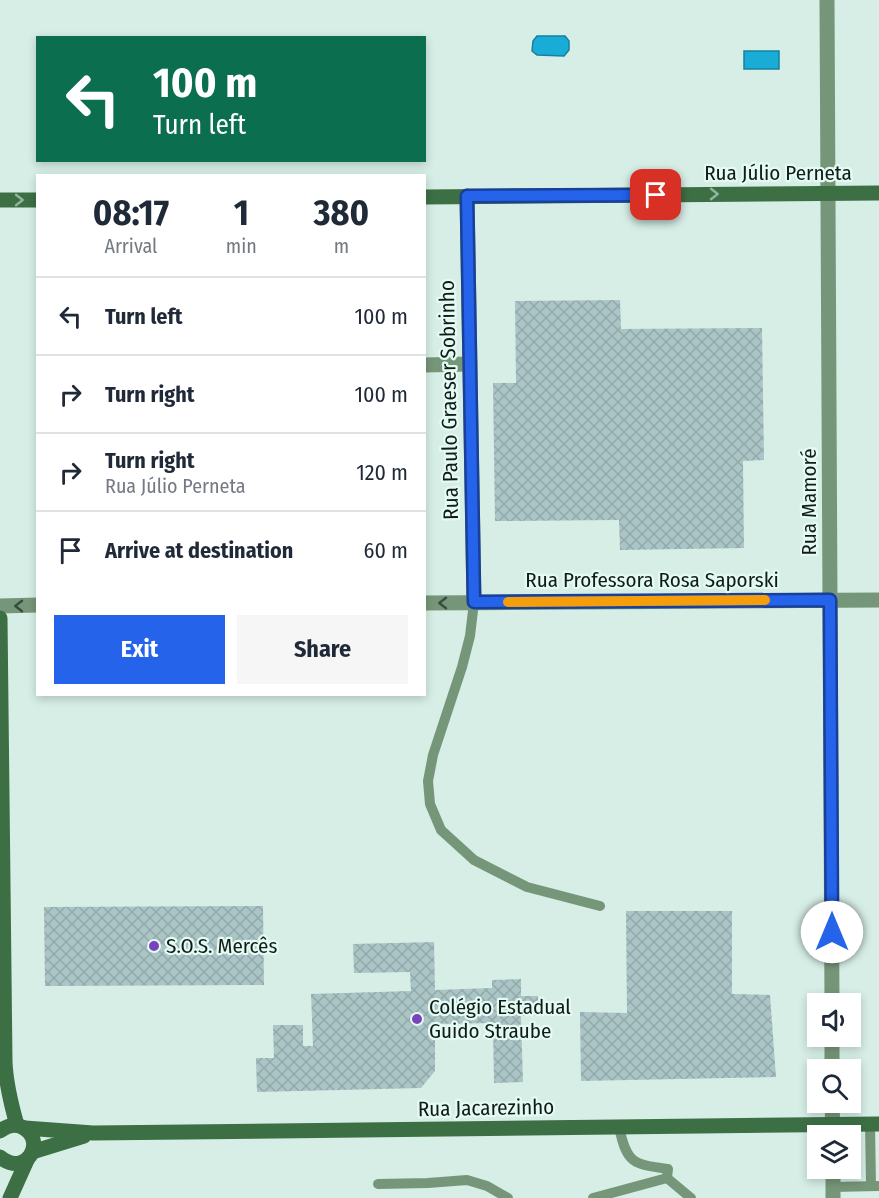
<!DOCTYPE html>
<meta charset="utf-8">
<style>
body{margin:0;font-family:"Fira Sans Condensed",sans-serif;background:#f6f6f7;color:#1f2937;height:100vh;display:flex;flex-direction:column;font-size:22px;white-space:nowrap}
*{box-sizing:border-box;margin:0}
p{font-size:20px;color:#747a83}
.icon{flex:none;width:33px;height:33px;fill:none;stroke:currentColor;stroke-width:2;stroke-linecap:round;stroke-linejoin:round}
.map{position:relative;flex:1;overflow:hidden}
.sheet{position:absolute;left:36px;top:174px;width:390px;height:522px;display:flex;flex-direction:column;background:#fff;border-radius:0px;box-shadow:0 3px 9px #0003}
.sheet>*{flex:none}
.hud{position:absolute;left:36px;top:36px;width:390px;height:126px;border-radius:0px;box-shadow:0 3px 9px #0003;background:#0b6e4f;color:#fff;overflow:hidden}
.controls{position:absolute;left:807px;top:993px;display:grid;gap:12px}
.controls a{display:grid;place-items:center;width:54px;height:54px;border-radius:0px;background:#fff;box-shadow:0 3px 9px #0003;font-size:30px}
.pin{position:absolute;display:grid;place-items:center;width:51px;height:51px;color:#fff;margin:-26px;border-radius:12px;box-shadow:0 3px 9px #0006}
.me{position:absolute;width:66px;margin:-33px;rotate:0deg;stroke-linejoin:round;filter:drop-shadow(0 0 4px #0008)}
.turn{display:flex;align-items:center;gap:21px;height:126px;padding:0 18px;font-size:27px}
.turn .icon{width:78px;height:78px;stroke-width:2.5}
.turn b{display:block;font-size:42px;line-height:51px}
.eta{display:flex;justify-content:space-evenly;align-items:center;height:102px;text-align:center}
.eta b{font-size:36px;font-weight:700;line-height:42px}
.action{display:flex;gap:12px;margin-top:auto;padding:12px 18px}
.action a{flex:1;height:69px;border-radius:0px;background:#2563eb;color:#fff;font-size:24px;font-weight:700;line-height:69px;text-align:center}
.action a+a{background:#f6f6f7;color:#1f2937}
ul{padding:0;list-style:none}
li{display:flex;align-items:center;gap:18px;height:78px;padding:0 18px;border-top:2px solid #e0e1e3}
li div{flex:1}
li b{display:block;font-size:22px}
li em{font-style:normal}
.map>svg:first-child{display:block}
.water{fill:#19acd6;stroke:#17809d;stroke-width:1.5}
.building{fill:url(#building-cross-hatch)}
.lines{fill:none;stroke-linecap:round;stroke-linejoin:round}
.service{stroke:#769679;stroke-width:10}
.minor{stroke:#769679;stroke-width:15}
.tertiary{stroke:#769679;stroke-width:15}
.secondary{stroke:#3d6f45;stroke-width:15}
.oneway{stroke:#90b59c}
.oneway2{stroke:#3a4c3f}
.route-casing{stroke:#184099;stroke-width:15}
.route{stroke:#2563eb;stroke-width:10}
.slow{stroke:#f59e0b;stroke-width:10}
.poi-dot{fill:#7944bb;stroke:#e3fbf3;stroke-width:2}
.labels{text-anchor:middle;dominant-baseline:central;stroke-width:4.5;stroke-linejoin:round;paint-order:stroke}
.street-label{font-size:21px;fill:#121b18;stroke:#e3fbf3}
.poi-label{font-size:21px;fill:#121b18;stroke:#e3fbf3;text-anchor:start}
</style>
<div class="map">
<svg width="879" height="1198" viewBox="0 0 879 1198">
<defs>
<pattern id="building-cross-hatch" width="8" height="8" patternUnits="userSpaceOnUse" patternTransform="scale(1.5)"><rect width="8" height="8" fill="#abc5c6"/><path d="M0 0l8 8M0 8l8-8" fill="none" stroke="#92a9a9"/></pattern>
</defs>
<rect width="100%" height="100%" fill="#d6eee6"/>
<g class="water">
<path d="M 537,36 L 565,36 L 569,41 L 569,50 L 564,56 L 537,55 L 532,51 L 533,41 Z"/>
<rect x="744" y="51" width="35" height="18"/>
</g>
<g class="building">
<path d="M 620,300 L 621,329 L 762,328 L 764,460 L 743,461 L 744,548 L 620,550 L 619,520 L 495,521 L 493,383 L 516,383 L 515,301 Z"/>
<path d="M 263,906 L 264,985 L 45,986 L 44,907 Z"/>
<path d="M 626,911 L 732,911 L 732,994 L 770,995 L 776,1077 L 581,1081 L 580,1012 L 627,1013 Z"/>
<path d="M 434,942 L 435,990 L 492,988 L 492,980 L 521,979 L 521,996 L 538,996 L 539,1015 L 521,1016 L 523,1082 L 494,1083 L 493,1023 L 435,1024 L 435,1071 L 421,1088 L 257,1092 L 256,1058 L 274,1058 L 273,1025 L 303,1025 L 303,1046 L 313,1046 L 311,994 L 411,991 L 410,972 L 354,973 L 353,944 Z"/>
</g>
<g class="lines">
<g class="service">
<path d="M 474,602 L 470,636 L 462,667 L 433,755 L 428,781 L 430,804 L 441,830 L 474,860 L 527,887 L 600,906"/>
<path d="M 870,1124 L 871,1186"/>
<path d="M 619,1127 C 627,1164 633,1164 668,1169 L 667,1178 L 691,1198"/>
<path d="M 378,1184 L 428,1183 L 467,1180 L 487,1186 L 508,1198"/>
<path d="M 833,1187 L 879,1186"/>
<path d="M 593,1198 L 667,1178"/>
</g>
<g class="minor">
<path d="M 827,0 L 832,1004"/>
<path d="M 467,196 L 474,602"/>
<path d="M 424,365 L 469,364"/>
<path d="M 832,1036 L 832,1070"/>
<path d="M 832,1102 L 833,1136"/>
<path d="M 833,1168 L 833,1198"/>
</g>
<g class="tertiary">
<path d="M 424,603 L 879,600"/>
<path d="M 0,606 L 38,605"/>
</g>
<g class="secondary">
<path d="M 424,197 L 879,193"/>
<path d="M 0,200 L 38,200"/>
<path d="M 0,618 L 5,1062 C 6,1084 11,1104 17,1125"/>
<path d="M 25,1128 L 93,1133 L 879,1124"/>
<path d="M 0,1131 C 7,1126 14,1123 22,1127 C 48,1140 26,1179 0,1157"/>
<path d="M 32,1152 L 84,1136"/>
<path d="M 10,1198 L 28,1158"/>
</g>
</g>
<defs><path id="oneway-chevron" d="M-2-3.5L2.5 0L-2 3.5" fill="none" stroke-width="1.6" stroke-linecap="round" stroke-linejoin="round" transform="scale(1.5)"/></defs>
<g class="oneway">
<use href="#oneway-chevron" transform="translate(714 194)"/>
<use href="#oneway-chevron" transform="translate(19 200)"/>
</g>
<g class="oneway2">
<use href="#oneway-chevron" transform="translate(443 603) rotate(180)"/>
<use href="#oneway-chevron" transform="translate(19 606) rotate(180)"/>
</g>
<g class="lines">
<g class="route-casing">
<path id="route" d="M 656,195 L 467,196 L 474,602 L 830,600 L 832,932"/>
</g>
<use href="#route" class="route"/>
<path class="slow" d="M 508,602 L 765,600"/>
</g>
<g class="poi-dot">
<circle cx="154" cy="946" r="6"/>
<circle cx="417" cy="1019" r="6"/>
</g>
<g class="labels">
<g class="street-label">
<text x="778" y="173">Rua Júlio Perneta</text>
<text transform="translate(449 400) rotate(-91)">Rua Paulo Graeser Sobrinho</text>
<text transform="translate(809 502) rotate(-90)">Rua Mamoré</text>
<text x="652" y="580">Rua Professora Rosa Saporski</text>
<text transform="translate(486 1108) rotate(-1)">Rua Jacarezinho</text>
</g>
<g class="poi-label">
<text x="166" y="946">S.O.S. Mercês</text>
<text x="429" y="1007">Colégio Estadual<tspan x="429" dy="24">Guido Straube</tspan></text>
</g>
</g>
</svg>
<div class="controls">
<a><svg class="icon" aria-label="sound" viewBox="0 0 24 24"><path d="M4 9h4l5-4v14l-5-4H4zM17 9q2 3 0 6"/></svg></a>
<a><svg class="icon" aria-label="search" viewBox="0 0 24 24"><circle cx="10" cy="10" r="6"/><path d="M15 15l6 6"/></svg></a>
<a><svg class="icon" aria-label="layers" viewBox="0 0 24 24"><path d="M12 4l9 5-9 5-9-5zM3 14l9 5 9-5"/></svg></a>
</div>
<div class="pin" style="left:656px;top:195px;background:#d93025"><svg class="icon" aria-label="arrive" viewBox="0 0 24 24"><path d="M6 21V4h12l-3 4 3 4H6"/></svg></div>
<svg class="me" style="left:832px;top:932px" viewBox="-20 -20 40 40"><circle r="19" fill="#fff"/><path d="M0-13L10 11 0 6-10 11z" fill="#2563eb"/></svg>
<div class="hud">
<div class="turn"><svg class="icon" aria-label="left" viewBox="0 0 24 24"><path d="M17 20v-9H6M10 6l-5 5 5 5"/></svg><div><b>100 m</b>Turn left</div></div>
</div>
<section class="sheet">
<div class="eta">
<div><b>08:17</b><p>Arrival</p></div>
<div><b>1</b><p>min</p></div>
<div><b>380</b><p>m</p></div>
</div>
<ul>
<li><svg class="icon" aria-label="left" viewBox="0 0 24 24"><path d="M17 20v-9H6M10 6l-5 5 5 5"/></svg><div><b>Turn left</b></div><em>100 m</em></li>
<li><svg class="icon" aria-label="right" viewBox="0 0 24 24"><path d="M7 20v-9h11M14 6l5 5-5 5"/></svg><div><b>Turn right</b></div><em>100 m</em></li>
<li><svg class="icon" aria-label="right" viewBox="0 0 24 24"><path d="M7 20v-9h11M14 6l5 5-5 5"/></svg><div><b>Turn right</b><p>Rua Júlio Perneta</p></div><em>120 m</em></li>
<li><svg class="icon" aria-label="arrive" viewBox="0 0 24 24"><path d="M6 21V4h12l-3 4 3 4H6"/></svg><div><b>Arrive at destination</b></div><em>60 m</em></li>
</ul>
<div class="action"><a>Exit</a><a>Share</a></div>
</section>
</div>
